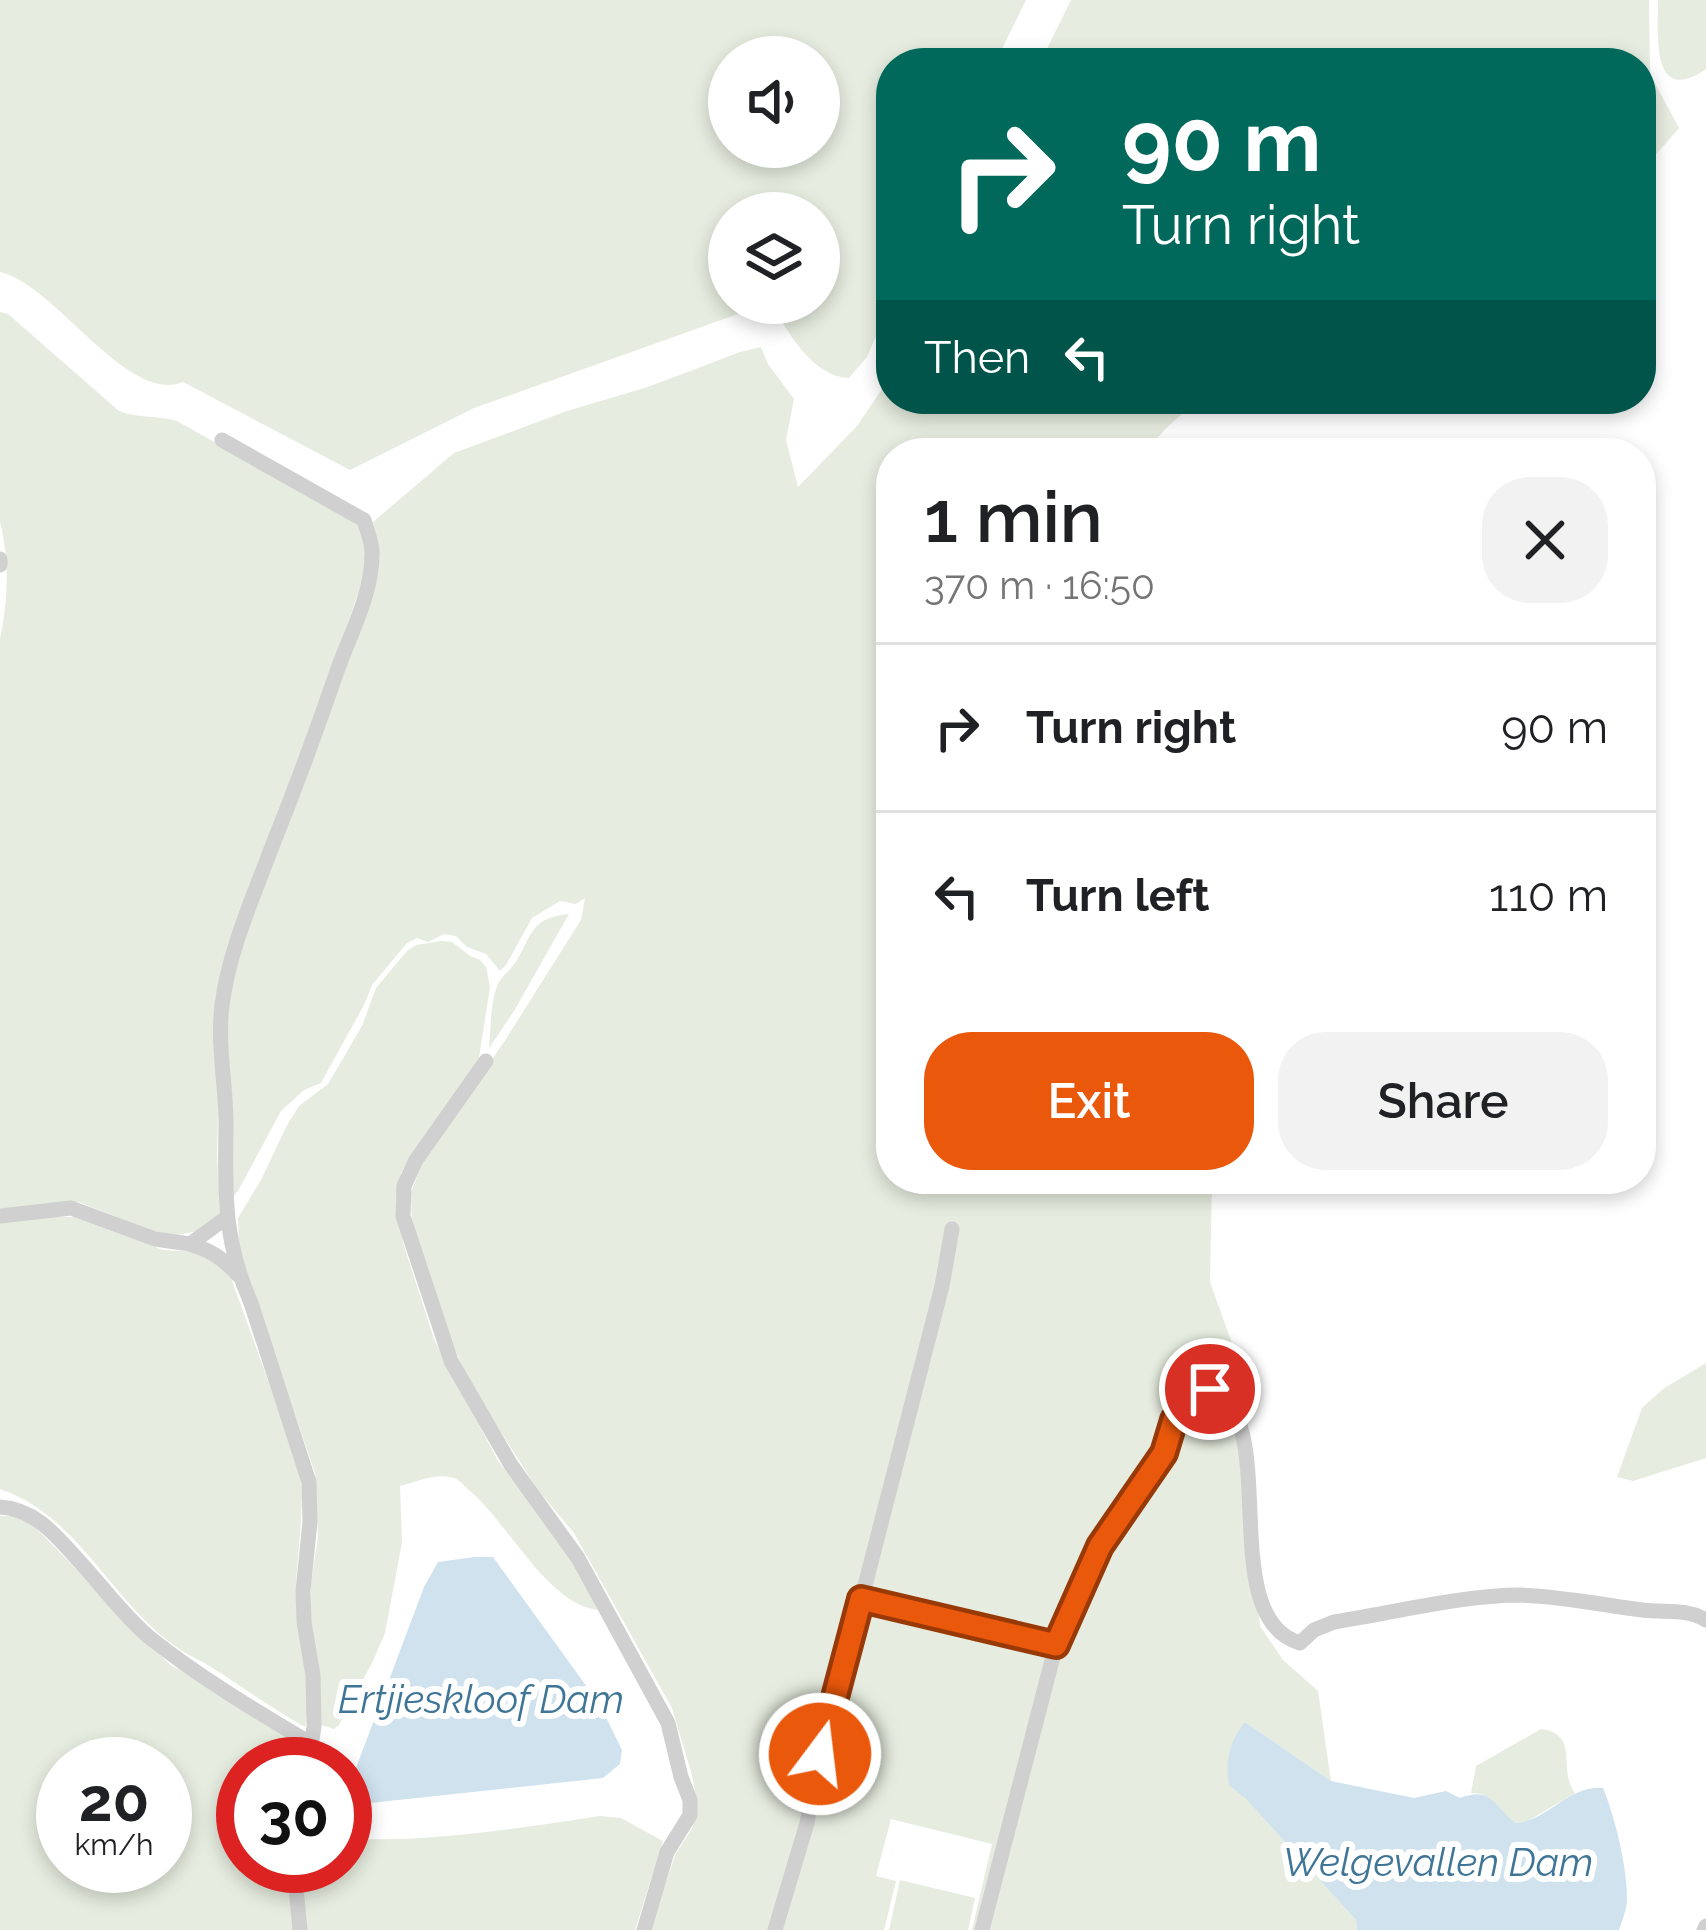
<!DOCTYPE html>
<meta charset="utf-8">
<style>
body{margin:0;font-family:Raleway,sans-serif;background:#f2f2f2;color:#202124;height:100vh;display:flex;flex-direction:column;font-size:45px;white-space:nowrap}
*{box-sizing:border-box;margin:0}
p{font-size:39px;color:#757577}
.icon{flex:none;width:66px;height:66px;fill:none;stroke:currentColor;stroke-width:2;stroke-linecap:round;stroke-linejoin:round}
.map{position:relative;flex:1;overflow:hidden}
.details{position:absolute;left:876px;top:438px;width:780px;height:756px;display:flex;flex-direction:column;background:#fff;border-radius:48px;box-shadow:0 6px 18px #0003}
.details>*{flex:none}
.guide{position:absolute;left:876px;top:48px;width:780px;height:366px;border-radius:48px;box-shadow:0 6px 18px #0003;background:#00695c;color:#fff;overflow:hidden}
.buttons{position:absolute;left:708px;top:36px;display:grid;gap:24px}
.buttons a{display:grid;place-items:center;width:132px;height:132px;border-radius:50%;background:#fff;box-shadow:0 6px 18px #0003;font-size:60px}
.speed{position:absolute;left:36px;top:1737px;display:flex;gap:24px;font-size:60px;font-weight:700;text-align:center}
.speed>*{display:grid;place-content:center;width:156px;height:156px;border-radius:50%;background:#fff;box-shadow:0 6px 18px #0003;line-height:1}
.speed small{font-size:30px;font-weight:400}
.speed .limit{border:18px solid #d22;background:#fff;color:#111}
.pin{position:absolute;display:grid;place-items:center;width:102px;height:102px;color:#fff;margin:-51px;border:6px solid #fff;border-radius:50%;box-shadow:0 3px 12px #0007}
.me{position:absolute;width:132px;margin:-66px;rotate:15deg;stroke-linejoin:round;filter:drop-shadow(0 0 9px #0008)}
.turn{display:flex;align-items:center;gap:42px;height:252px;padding:0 48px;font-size:54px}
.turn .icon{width:156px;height:156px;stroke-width:2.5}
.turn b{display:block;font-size:84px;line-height:102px}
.then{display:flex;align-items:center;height:114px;padding:0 48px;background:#0003;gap:24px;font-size:45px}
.round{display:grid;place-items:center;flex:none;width:126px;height:126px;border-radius:48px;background:#f2f2f2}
.head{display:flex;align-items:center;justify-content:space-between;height:204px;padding:0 48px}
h1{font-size:72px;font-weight:600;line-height:90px}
.cta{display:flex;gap:24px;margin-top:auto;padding:24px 48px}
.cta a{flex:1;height:138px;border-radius:48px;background:#ea580c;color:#fff;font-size:48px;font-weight:600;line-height:138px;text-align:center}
.cta a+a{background:#f2f2f2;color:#202124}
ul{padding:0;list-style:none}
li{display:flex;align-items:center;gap:36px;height:168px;padding:0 48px;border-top:3px solid #e0e0e0}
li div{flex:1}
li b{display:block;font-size:45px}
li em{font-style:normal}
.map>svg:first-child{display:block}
.green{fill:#e6ecdf;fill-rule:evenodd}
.water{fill:#cfe2ee}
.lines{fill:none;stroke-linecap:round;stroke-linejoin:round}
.minor{stroke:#d0d0d0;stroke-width:15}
.route-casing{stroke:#983908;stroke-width:30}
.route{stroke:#ea580c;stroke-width:21}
.labels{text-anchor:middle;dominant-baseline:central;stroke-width:12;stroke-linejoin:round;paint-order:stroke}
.water-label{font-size:39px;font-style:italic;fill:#3f7597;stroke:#fff}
</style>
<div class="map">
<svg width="1706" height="1930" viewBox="0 0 1706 1930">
<rect width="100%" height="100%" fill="#fff"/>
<g class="green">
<path d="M 0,0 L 1026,0 L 995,63 L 891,63 L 891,301 L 867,357 L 849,378 C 813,377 786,331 772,303 L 819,303 L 819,213 L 729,213 L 729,303 L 769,303 L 474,408 L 350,470 L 183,382 C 127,405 55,284 0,272 ZM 729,57 L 819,57 L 819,147 L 729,147 Z"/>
<path d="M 1071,0 L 1649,0 L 1650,74 L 1679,128 L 1652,159 L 1641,166 L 1641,63 L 1040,63 Z"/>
<path d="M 1658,0 L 1706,0 L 1706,69 C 1651,107 1658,35 1658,0 Z"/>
<path d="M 0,312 L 8,314 L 119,411 C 138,419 158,415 177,421 L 347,517 L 362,529 L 367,544 L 362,582 L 291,786 L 222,967 L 217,1155 L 220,1214 L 197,1231 L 177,1235 L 153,1231 L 79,1202 L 0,1209 L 0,639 C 8,600 10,561 0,522 Z"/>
<path d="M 761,347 L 768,364 L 794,399 L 786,440 L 798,487 L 857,426 L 891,376 L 891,399 L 1203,399 C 1181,413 1161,430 1147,453 L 891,453 L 891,1179 L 1212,1179 L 1210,1282 L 1243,1374 L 1253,1416 L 1237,1428 L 1260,1626 L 1283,1660 L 1318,1691 L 1331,1781 L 1245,1722 L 1229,1784 L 1245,1798 L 1356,1920 L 1357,1930 L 972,1930 L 992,1844 L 891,1819 L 876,1876 L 896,1881 L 884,1930 L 649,1930 L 676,1853 L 692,1829 L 697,1804 L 692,1775 L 672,1708 L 574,1533 L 538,1490 L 472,1387 L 447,1333 L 412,1231 L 411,1192 L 426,1154 L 504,1042 L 581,920 L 585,898 L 576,904 L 560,901 L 532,918 L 506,965 L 500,971 L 486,954 L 467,947 L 456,936 L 444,934 L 428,942 L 417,938 L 407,943 L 372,985 L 365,1003 L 321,1083 L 304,1090 L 281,1111 L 238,1191 L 229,1202 L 227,1009 L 245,931 L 300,795 L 378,575 L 379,552 L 373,522 L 454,453 L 567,411 L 648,387 L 740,352 Z"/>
<path d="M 569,914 L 514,1011 L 489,1048 C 491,1028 490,1000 499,982 C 504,974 512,969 517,960 C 533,932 532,918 569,914 Z"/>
<path d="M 441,941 L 452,942 L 470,956 L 480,960 L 486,967 L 490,987 L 478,1064 L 415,1149 L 401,1173 L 396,1208 L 404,1246 L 434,1339 L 498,1461 L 567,1550 L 598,1610 C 548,1605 509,1524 470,1491 C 465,1487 461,1481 456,1479 C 440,1471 416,1482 400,1486 L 402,1542 L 385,1633 L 374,1659 L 339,1725 L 334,1729 L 321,1725 L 311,1634 L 311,1583 L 318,1537 L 315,1473 L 248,1276 L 239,1245 L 238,1218 L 261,1180 L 287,1125 L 299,1106 L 328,1084 L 362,1026 L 376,988 L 407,951 L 416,945 Z"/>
<path d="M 54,1217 L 74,1217 L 163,1250 L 195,1252 L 219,1264 L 231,1278 L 301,1472 C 304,1511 298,1547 296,1585 C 294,1632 315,1681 305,1727 C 272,1709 243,1687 211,1667 C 198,1659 183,1653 171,1643 C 109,1597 77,1515 0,1489 L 0,1223 Z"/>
<path d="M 1706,1363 L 1706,1458 L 1633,1481 L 1617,1477 L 1642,1408 L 1663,1389 Z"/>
<path d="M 0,1516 L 11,1516 L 29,1521 L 170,1665 L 197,1678 L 302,1745 L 300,1764 L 243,1764 L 243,1866 L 345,1866 L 345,1841 C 369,1838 396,1840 421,1838 C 481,1834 541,1825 600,1816 L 621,1818 L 663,1841 L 635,1930 L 0,1930 ZM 63,1764 L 165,1764 L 165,1866 L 63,1866 Z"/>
<path d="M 1541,1729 C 1581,1734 1557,1770 1575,1793 L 1526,1822 L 1514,1823 C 1500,1810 1492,1792 1471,1793 L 1476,1766 Z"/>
<path d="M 900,1880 L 975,1898 L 968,1930 L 889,1930 Z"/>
</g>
<g class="water">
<path d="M 474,1557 L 493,1557 L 600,1705 L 622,1750 L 620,1764 L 603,1778 L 370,1803 L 353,1790 L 356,1768 L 424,1587 L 438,1562 Z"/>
<path d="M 1245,1722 L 1331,1781 L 1414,1798 L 1446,1791 L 1460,1798 C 1491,1786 1494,1805 1515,1823 C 1547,1822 1568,1785 1603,1788 C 1615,1817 1628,1870 1627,1902 C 1626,1911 1622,1921 1619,1930 L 1357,1930 L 1356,1920 L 1245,1798 L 1229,1785 C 1225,1760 1229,1742 1245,1722 Z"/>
</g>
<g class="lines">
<g class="minor">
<path d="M 222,440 L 364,520 C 367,531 373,544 372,555 C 372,596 348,638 335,677 C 315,735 294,792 271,849 C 252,900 229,951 222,1005 C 217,1045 226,1084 226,1124 C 225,1192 223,1239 251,1303 L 309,1482 L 310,1522 L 303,1591 L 304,1622 L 313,1675 L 314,1727 L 308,1764"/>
<path d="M 0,559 L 0,565"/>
<path d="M 486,1061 L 416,1160 L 404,1186 L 403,1216 L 451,1361 L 511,1465 L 578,1558 L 668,1723 L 681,1777 L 690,1800 L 690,1815 L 667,1852 L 644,1930"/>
<path d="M 0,1216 L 71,1208 L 155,1239 L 190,1244"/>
<path d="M 226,1218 L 190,1244 C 212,1251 224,1259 238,1275"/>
<path d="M 0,1507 C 36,1509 57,1537 80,1562 C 103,1587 124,1616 149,1637 C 199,1677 256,1711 310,1743"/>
<path d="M 861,1599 L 1056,1645"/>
<path d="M 294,1866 L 300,1930"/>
<path d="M 775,1930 L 807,1823 L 825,1727 L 841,1679 L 942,1286 L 952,1229"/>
<path d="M 982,1930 L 1056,1645 L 1073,1604 L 1100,1546 L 1164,1453 L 1174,1421 L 1188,1401 L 1210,1389 C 1284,1416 1213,1618 1300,1643 L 1314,1630 L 1334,1622 C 1391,1613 1464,1595 1520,1595 C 1561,1596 1602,1605 1642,1610 C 1665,1613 1686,1608 1706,1620"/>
<path d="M 1704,1930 L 1706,1926"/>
</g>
</g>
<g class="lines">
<g class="route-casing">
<path id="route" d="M 820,1754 L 861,1599 L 1056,1645 L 1100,1546 L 1164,1453 L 1174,1420 L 1188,1401 L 1210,1389"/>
</g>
<use href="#route" class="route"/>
</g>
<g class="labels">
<g class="water-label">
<text x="481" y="1699">Ertjieskloof Dam</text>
<text x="1438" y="1862">Welgevallen Dam</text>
</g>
</g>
</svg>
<div class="buttons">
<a><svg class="icon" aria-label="sound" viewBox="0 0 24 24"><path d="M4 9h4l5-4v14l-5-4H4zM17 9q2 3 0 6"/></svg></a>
<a><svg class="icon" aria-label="layers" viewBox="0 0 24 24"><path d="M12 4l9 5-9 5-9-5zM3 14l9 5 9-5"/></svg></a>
</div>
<div class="speed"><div>20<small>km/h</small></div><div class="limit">30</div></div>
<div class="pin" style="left:1210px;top:1389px;background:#d93025"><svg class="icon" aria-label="arrive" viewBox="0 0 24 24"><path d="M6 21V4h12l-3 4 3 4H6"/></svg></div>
<svg class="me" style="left:820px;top:1754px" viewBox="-20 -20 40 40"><circle r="17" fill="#ea580c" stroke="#fff" stroke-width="3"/><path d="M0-11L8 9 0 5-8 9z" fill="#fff"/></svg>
<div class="guide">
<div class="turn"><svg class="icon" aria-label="right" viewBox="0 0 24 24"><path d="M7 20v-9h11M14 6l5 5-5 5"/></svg><div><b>90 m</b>Turn right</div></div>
<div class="then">Then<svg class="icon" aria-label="left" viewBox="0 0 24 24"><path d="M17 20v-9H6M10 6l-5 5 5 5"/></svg></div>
</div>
<section class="details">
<div class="head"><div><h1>1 min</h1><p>370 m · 16:50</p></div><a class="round"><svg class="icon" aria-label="close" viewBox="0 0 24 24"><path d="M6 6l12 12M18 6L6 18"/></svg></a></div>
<ul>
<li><svg class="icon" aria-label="right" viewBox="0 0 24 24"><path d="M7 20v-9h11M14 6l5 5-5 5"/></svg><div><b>Turn right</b></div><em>90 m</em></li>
<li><svg class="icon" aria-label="left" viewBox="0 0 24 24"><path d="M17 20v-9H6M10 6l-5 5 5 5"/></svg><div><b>Turn left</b></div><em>110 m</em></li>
</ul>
<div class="cta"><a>Exit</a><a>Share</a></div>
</section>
</div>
